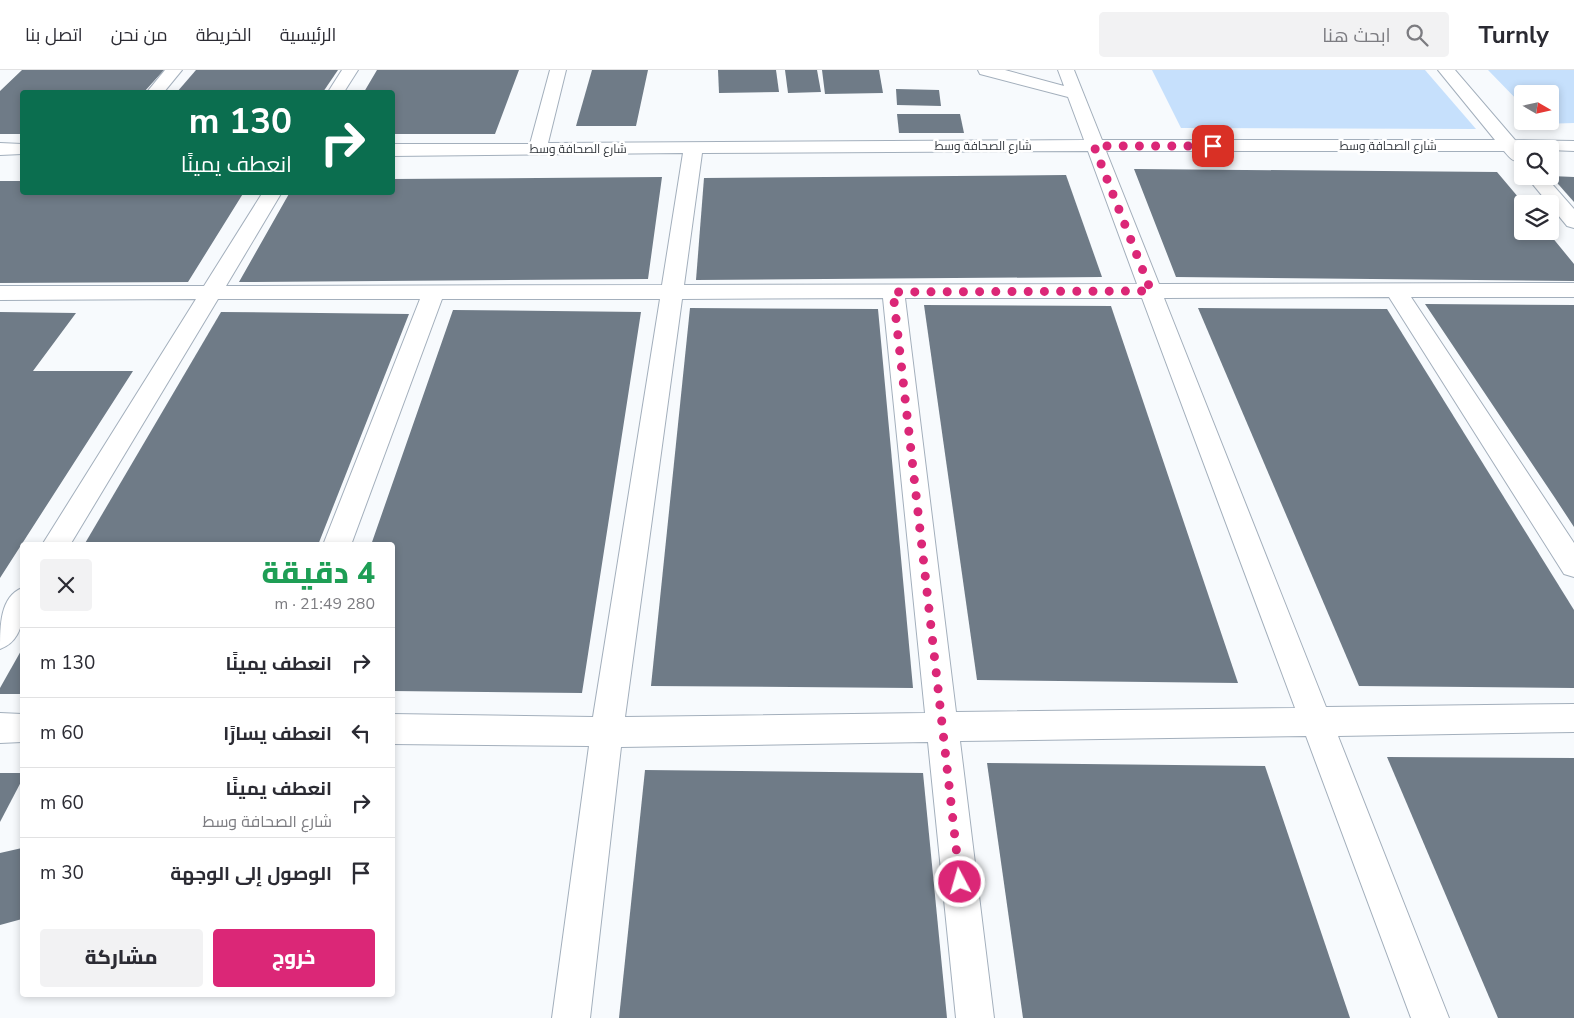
<!DOCTYPE html>
<html lang="ar">
<meta charset="utf-8">
<style>
body{margin:0;font-family:"Nunito Sans",Cairo,sans-serif;background:#f2f2f3;color:#2b2b33;direction:rtl;height:100vh;display:flex;flex-direction:column;font-size:19px;white-space:nowrap}
*{box-sizing:border-box;margin:0}
p{font-size:16px;color:#7c7c81}
.icon{flex:none;width:28px;height:28px;fill:none;stroke:currentColor;stroke-width:2;stroke-linecap:round;stroke-linejoin:round}
.map{position:relative;flex:1;overflow:hidden;direction:ltr}
.side{position:absolute;left:20px;top:472px;width:375px;height:455px;display:flex;flex-direction:column;background:#fff;border-radius:5px;box-shadow:0 2px 8px #0003;direction:rtl}
.side>*{flex:none}
.top-card{position:absolute;left:20px;top:20px;width:375px;height:105px;border-radius:5px;box-shadow:0 2px 8px #0003;direction:rtl;background:#0b6e4f;color:#fff;overflow:hidden}
.needle{width:32px;rotate:99deg}
.buttons{position:absolute;left:1514px;top:15px;display:grid;gap:10px}
.buttons a{display:grid;place-items:center;width:45px;height:45px;border-radius:5px;background:#fff;box-shadow:0 2px 8px #0003;font-size:25px}
.pin{position:absolute;display:grid;place-items:center;width:42px;height:42px;color:#fff;margin:-21px;border-radius:10px;box-shadow:0 2px 8px #0006}
.me{position:absolute;width:55px;margin:-28px;rotate:354deg;stroke-linejoin:round;filter:drop-shadow(0 0 4px #0008)}
.turn{display:flex;align-items:center;gap:18px;height:105px;padding:0 20px;font-size:22px}
.turn .icon{width:65px;height:65px;stroke-width:2.5}
.turn b{display:block;font-size:35px;line-height:42px}
.round{display:grid;place-items:center;flex:none;width:52px;height:52px;border-radius:5px;background:#f2f2f3}
.head{display:flex;align-items:center;justify-content:space-between;height:85px;padding:0 20px}
h1{font-size:30px;font-weight:800;line-height:38px;color:#1e9e55}
.primary-button{display:flex;gap:10px;margin-top:auto;padding:10px 20px}
.primary-button a{flex:1;height:58px;border-radius:5px;background:#db2777;color:#fff;font-size:20px;font-weight:800;line-height:58px;text-align:center}
.primary-button a+a{background:#f2f2f3;color:#2b2b33}
ul{padding:0;list-style:none}
li{display:flex;align-items:center;gap:15px;height:70px;padding:0 20px;border-top:1px solid #e1e1e2}
li div{flex:1}
li b{display:block;font-size:19px}
li em{font-style:normal}
header{display:flex;align-items:center;gap:30px;box-sizing:border-box;height:70px;padding:0 25px;background:#fff;border-bottom:1px solid #e1e1e2}
header strong{font-size:24px}
nav{display:flex;gap:28px;margin-inline-start:auto;font-size:18px}
.search{width:350px;height:45px;background:#f2f2f3;display:flex;align-items:center;gap:12px;box-sizing:border-box;padding:0 18px;border-radius:5px;color:#7c7c81;font-size:19px}
.map>svg:first-child{display:block}
.green{fill:#c6e0fc}
.building{fill:#6f7b87}
.lines{fill:none;stroke-linecap:round;stroke-linejoin:round}
.minor-casing{stroke:#a3afbc;stroke-width:2}
.minor{fill:#fff;fill-rule:evenodd}
.route{stroke:#db2777;stroke-width:9;stroke-dasharray:0 16.2}
.labels{text-anchor:middle;dominant-baseline:central;stroke-width:5;stroke-linejoin:round;paint-order:stroke}
.far-street-label{font-size:12px;fill:#2f343a;stroke:#fff}
</style>
<header>
<strong>Turnly</strong>
<div class="search"><svg class="icon" aria-label="search" viewBox="0 0 24 24"><circle cx="10" cy="10" r="6"/><path d="M15 15l6 6"/></svg>ابحث هنا</div>
<nav><a>الرئيسية</a><a>الخريطة</a><a>من نحن</a><a>اتصل بنا</a></nav>
</header>
<div class="map">
<svg width="1574" height="948" viewBox="0 0 1574 948">
<rect width="100%" height="100%" fill="#f7fafd"/>
<g class="green">
<path d="M 1152,0 L 1425,0 L 1476,59 L 1181,58 Z"/>
<path d="M 1488,0 L 1574,0 L 1574,53 L 1541,54 L 1539,51 L 1550,51 L 1550,24 L 1522,24 L 1522,35 Z"/>
</g>
<g class="building">
<path d="M 22,0 L 164,0 L 144,22 L 22,22 L 22,64 L 0,64 L 0,21 Z"/>
<path d="M 196,0 L 338,0 L 323,22 L 177,22 Z"/>
<path d="M 377,0 L 519,0 L 495,64 L 392,64 L 392,22 L 364,22 Z"/>
<path d="M 592,0 L 648,0 L 636,56 L 576,56 Z"/>
<path d="M 718,0 L 776,0 L 779,22 L 719,23 Z"/>
<path d="M 785,0 L 817,0 L 821,22 L 788,23 Z"/>
<path d="M 822,0 L 879,0 L 883,23 L 825,24 Z"/>
<path d="M 896,19 L 939,20 L 941,36 L 897,35 Z"/>
<path d="M 897,44 L 960,44 L 964,63 L 899,63 Z"/>
<path d="M 1134,99 L 1497,102 L 1524,134 L 1522,161 L 1547,161 L 1574,194 L 1574,211 L 1176,207 Z"/>
<path d="M 1066,105 L 1102,207 L 696,210 L 704,108 Z"/>
<path d="M 1551,106 L 1574,107 L 1574,132 Z"/>
<path d="M 662,107 L 648,209 L 239,212 L 290,122 L 392,122 L 392,109 Z"/>
<path d="M 0,111 L 22,111 L 22,122 L 244,122 L 188,212 L 0,213 Z"/>
<path d="M 1425,234 L 1574,235 L 1574,457 L 1555,428 Z"/>
<path d="M 924,235 L 1111,236 L 1238,613 L 977,610 Z"/>
<path d="M 690,238 L 878,239 L 913,618 L 651,616 Z"/>
<path d="M 1198,238 L 1387,239 L 1574,540 L 1574,618 L 1359,616 Z"/>
<path d="M 453,240 L 641,242 L 582,623 L 392,621 L 392,475 L 371,475 Z"/>
<path d="M 0,242 L 76,243 L 33,301 L 133,301 L 0,508 Z"/>
<path d="M 221,242 L 409,244 L 318,475 L 84,475 Z"/>
<path d="M 22,579 L 22,624 L 0,624 L 0,618 Z"/>
<path d="M 1387,687 L 1574,688 L 1574,948 L 1498,948 Z"/>
<path d="M 987,693 L 1265,696 L 1350,948 L 1023,948 Z"/>
<path d="M 645,700 L 923,703 L 947,948 L 619,948 Z"/>
<path d="M 0,703 L 22,703 L 22,710 L 0,752 Z"/>
<path d="M 22,778 L 22,849 L 0,855 L 0,783 Z"/>
</g>
<g class="lines">
<g class="minor-casing">
<g id="minor">
<path d="M 165,0 L 182,0 L 164,22 L 147,22 Z"/>
<path d="M 342,0 L 358,0 L 344,22 L 328,22 Z"/>
<path d="M 550,0 L 566,0 L 548,73 L 1084,70 L 1068,27 L 980,4 L 978,0 L 1005,0 L 1064,16 L 1058,0 L 1074,0 L 1102,70 L 1495,70 L 1438,0 L 1455,0 L 1515,70 L 1574,71 L 1574,81 L 1522,79 L 1522,90 C 1513,93 1510,88 1504,81 L 1106,81 L 1159,214 L 1574,213 L 1574,227 L 1411,227 L 1574,473 L 1574,507 L 1564,504 L 1389,227 L 1164,228 L 1326,637 L 1574,634 L 1574,662 L 1338,666 L 1449,948 L 1411,948 L 1306,666 L 960,671 L 994,948 L 956,948 L 928,672 L 621,677 L 590,948 L 552,948 L 589,676 L 392,674 L 392,644 L 593,647 L 660,229 L 442,229 L 351,475 L 323,475 L 420,229 L 218,229 L 70,475 L 42,475 L 196,229 L 0,230 L 0,216 L 204,216 L 263,122 L 282,122 L 226,216 L 662,215 L 683,83 L 392,86 L 392,74 L 530,74 ZM 1088,81 L 1137,214 L 684,215 L 702,83 ZM 883,228 L 925,643 L 625,647 L 682,229 ZM 905,228 L 1142,228 L 1295,638 L 956,642 Z"/>
<path d="M 0,73 L 22,74 L 22,84 L 0,85 Z"/>
<path d="M 1526,106 L 1545,106 L 1574,139 L 1574,158 L 1567,156 Z"/>
<path d="M 22,518 C 25,540 25,570 0,579 C 0,556 0,527 22,518 Z"/>
<path d="M 0,643 L 22,644 L 22,672 L 0,673 Z"/>
</g>
</g>
<use href="#minor" class="minor"/>
</g>
<g class="lines">
<path class="route" d="M 960,812 L 893,222 L 1151,221 L 1094,76 L 1213,76"/>
</g>
<g class="labels">
<g class="far-street-label">
<text x="983" y="76">شارع الصحافة وسط</text>
<text x="1388" y="76">شارع الصحافة وسط</text>
<text x="578" y="79">شارع الصحافة وسط</text>
</g>
</g>
</svg>
<div class="buttons">
<a><svg class="needle" viewBox="-14 -14 28 28"><path d="M0-13l5 13h-10z" fill="#e53935"/><path d="M0 13l5-13h-10z" fill="#7c7c81"/></svg></a>
<a><svg class="icon" aria-label="search" viewBox="0 0 24 24"><circle cx="10" cy="10" r="6"/><path d="M15 15l6 6"/></svg></a>
<a><svg class="icon" aria-label="layers" viewBox="0 0 24 24"><path d="M12 4l9 5-9 5-9-5zM3 14l9 5 9-5"/></svg></a>
</div>
<div class="pin" style="left:1213px;top:76px;background:#d93025"><svg class="icon" aria-label="arrive" viewBox="0 0 24 24"><path d="M6 21V4h12l-3 4 3 4H6"/></svg></div>
<svg class="me" style="left:960px;top:812px" viewBox="-20 -20 40 40"><circle r="17" fill="#db2777" stroke="#fff" stroke-width="3"/><path d="M0-11L8 9 0 5-8 9z" fill="#fff"/></svg>
<div class="top-card">
<div class="turn"><svg class="icon" aria-label="right" viewBox="0 0 24 24"><path d="M7 20v-9h11M14 6l5 5-5 5"/></svg><div><b>130 m</b>انعطف يمينًا</div></div>
</div>
<section class="side">
<div class="head"><div><h1>4 دقيقة</h1><p>280 m · 21:49</p></div><a class="round"><svg class="icon" aria-label="close" viewBox="0 0 24 24"><path d="M6 6l12 12M18 6L6 18"/></svg></a></div>
<ul>
<li><svg class="icon" aria-label="right" viewBox="0 0 24 24"><path d="M7 20v-9h11M14 6l5 5-5 5"/></svg><div><b>انعطف يمينًا</b></div><em>130 m</em></li>
<li><svg class="icon" aria-label="left" viewBox="0 0 24 24"><path d="M17 20v-9H6M10 6l-5 5 5 5"/></svg><div><b>انعطف يسارًا</b></div><em>60 m</em></li>
<li><svg class="icon" aria-label="right" viewBox="0 0 24 24"><path d="M7 20v-9h11M14 6l5 5-5 5"/></svg><div><b>انعطف يمينًا</b><p>شارع الصحافة وسط</p></div><em>60 m</em></li>
<li><svg class="icon" aria-label="arrive" viewBox="0 0 24 24"><path d="M6 21V4h12l-3 4 3 4H6"/></svg><div><b>الوصول إلى الوجهة</b></div><em>30 m</em></li>
</ul>
<div class="primary-button"><a>خروج</a><a>مشاركة</a></div>
</section>
</div>
